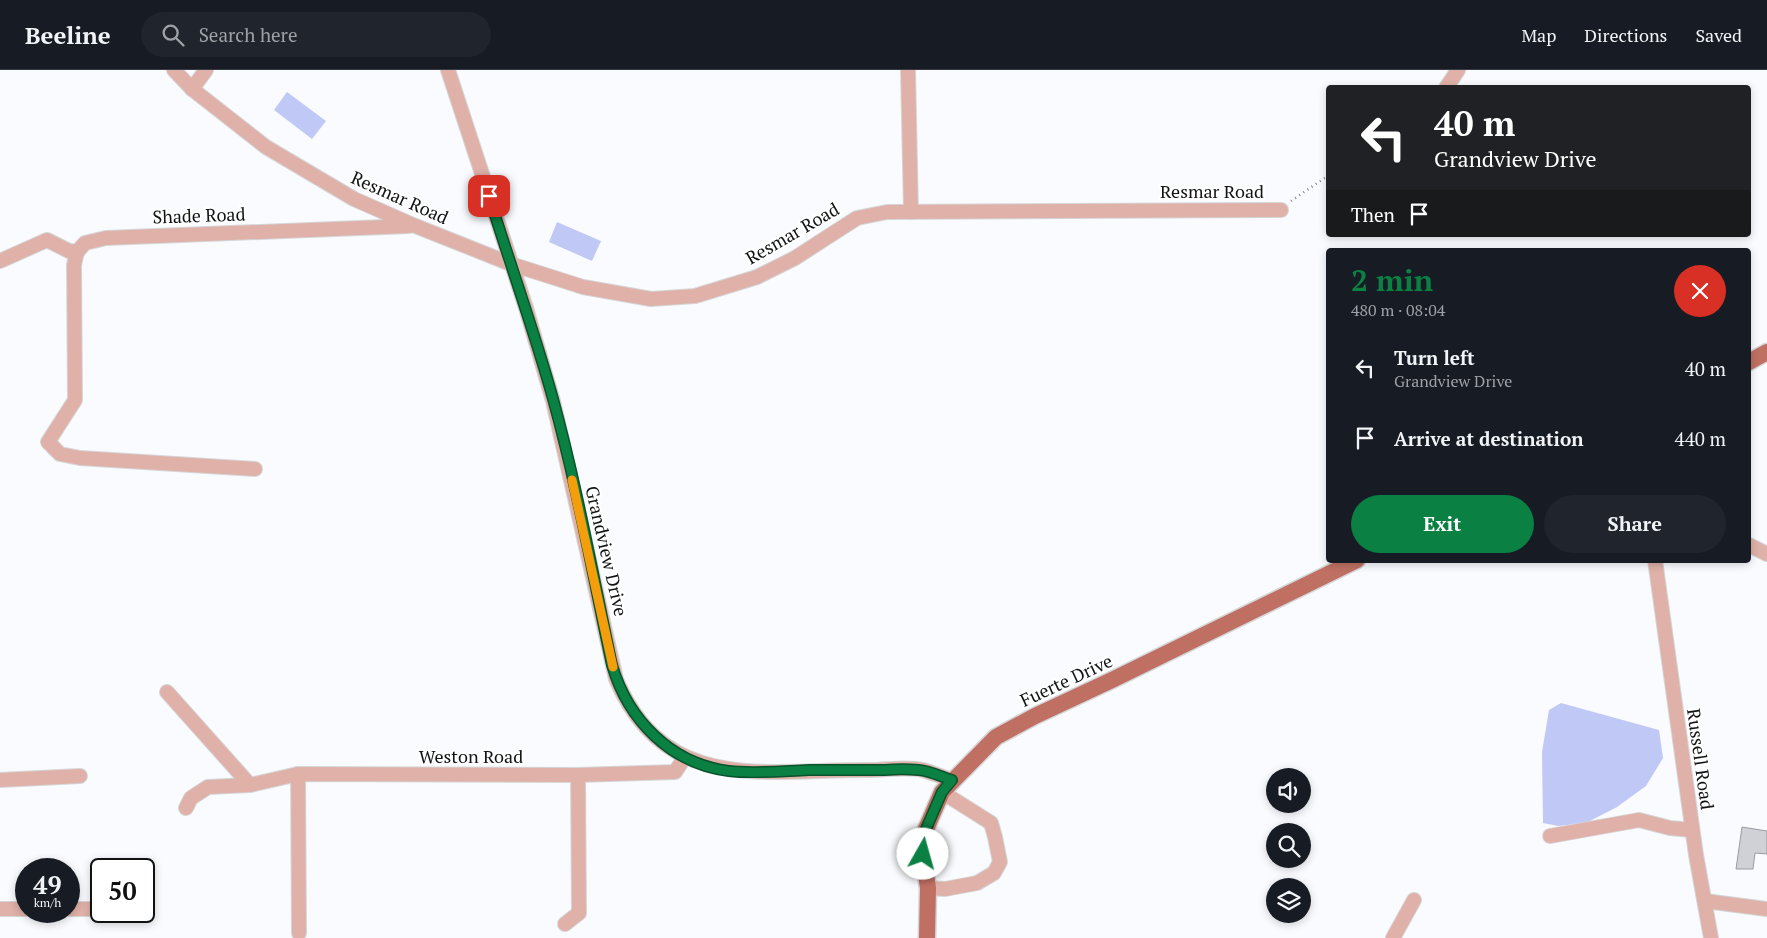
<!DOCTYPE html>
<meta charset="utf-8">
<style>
body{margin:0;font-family:"PT Serif",serif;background:#20242c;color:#f1f3f6;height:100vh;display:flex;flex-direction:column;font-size:19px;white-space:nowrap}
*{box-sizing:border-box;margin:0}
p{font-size:16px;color:#9ea1a6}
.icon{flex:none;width:28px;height:28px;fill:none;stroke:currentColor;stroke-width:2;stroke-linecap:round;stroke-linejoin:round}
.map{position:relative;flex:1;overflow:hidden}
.details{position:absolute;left:1326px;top:178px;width:425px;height:315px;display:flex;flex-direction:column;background:#171b24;border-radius:5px;box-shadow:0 2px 8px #0003}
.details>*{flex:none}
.hud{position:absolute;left:1326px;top:15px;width:425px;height:152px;border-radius:5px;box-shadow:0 2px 8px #0003;background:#202124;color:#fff;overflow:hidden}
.fabs{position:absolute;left:1266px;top:698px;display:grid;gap:10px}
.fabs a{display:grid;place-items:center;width:45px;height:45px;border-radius:50%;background:#171b24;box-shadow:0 2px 8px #0003;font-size:25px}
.speed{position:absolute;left:15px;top:788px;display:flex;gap:10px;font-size:25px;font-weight:700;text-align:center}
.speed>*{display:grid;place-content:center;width:65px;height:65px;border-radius:50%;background:#171b24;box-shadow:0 2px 8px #0003;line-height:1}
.speed small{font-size:12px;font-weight:400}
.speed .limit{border:2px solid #111;border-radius:8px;background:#fff;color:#111}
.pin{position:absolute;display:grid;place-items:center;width:42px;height:42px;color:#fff;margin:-21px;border-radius:10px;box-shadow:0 2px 8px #0006}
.me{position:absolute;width:55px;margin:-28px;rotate:7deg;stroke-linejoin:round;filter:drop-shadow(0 0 4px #0008)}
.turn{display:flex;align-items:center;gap:18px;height:105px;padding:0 25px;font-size:22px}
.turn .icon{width:65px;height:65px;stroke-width:2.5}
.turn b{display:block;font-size:35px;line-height:42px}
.then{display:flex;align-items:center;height:48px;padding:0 25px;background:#0003;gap:10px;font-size:19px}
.round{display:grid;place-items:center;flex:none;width:52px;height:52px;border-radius:26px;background:#20242c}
.overview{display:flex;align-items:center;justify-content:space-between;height:85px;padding:0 25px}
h1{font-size:30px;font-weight:700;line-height:38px;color:#0b8043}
.primary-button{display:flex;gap:10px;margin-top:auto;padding:10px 25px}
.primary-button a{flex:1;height:58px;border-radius:30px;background:#0b8043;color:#fff;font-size:20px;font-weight:700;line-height:58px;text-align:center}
.primary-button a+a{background:#20242c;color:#f1f3f6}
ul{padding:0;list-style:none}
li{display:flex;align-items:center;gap:15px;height:70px;padding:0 25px}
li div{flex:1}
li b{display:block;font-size:19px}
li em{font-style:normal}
header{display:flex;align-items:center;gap:30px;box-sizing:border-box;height:70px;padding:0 25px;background:#171b24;border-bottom:1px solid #363941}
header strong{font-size:24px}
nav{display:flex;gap:28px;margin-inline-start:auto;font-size:18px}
.search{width:350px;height:45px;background:#20242c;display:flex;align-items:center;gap:12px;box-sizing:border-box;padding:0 18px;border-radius:28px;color:#9ea1a6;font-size:19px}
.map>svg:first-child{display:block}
.green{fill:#c0c9f5}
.building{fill:#d0d1d7;stroke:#9a9ba0}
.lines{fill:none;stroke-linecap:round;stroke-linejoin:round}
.minor-casing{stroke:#d5d6d9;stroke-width:16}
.major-casing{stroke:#d5d6d9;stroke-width:19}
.path{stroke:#848587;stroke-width:2.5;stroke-dasharray:1 4;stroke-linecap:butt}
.minor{stroke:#dfb1a8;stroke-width:14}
.major{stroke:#c07063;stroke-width:16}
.route-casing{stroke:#07532c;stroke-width:12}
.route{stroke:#0b8043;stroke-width:9}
.slow{stroke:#f59e0b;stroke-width:9}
.labels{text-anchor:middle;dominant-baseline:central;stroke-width:4.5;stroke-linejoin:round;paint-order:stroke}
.street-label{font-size:18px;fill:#121314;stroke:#fff}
</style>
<header>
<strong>Beeline</strong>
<div class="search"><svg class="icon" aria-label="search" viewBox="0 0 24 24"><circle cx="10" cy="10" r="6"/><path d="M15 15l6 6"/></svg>Search here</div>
<nav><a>Map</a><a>Directions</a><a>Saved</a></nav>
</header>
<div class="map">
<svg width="1767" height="868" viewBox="0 0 1767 868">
<rect width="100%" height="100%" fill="#fafbfe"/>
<g class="green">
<path d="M 287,22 L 326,51 L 312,69 L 274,40 Z"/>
<path d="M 557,152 L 601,171 L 592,191 L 549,172 Z"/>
<path d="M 1561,633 L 1659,660 L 1663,688 L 1646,716 L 1617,737 L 1586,753 L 1558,756 L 1543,753 L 1542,682 L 1549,640 Z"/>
</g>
<path class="building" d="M 1742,757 L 1767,761 L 1767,784 L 1755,783 L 1753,799 L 1736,799 Z"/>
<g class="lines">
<g class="minor-casing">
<g id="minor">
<path d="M 174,0 L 192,19 L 266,77 L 354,129 L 413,155 L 511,194 L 583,217 L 651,229 L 695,226 L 757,207 L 795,188 L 857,148 L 887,142 L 1281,140"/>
<path d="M 448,0 L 526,238 L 553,331 L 616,609 C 665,726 768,699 870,700 C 887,700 907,696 923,700 C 933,703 942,707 952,710"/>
<path d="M 908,0 L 911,142"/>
<path d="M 1446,18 L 1458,0"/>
<path d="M 192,19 L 206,0"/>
<path d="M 77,182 L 74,195 L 75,330 L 48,372 L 60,384 L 80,388 L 255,399"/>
<path d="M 0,191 L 47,170 L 69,181 L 77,182 L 85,173 L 106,168 L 409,156"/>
<path d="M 1749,475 L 1767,484"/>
<path d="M 1655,490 L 1696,785 L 1711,868"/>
<path d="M 167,622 L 250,715"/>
<path d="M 298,704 L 299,863"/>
<path d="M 0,710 L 80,706"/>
<path d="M 186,738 L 191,728 L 208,717 L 250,715 L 298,704 L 578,705 L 675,702 L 685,687"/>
<path d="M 1550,766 L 1639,750 L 1670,758 L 1692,760"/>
<path d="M 928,818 L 945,819 L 977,813 L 994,803 L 1000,792 L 995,767 L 991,753 L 942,722"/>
<path d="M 1705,831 L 1767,839"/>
<path d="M 0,839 L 26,839"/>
<path d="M 69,839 L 92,839"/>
<path d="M 565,854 L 579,843 L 578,705"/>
<path d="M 1393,868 L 1414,830"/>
</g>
</g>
<g class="major-casing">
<g id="major">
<path d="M 1749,292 L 1767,282"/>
<path d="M 927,868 L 928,818 L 923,783 L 926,759 L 942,722 L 996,667 L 1035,646 L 1112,610 L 1357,490"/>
</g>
</g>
<path class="path" d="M 1291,131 L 1329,105"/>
<use href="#minor" class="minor"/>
<use href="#major" class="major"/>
</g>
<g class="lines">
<g class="route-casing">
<path id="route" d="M 489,126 C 510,194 534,260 553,329 C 577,416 593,506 612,595 C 628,650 671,694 729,701 C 755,704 783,701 809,700 C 834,700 860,700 885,700 C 896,699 908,699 919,700 C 930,701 942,707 952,710 L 942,722 L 926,759 L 923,784"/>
</g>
<use href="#route" class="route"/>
<path class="slow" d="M 572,410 L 613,597"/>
</g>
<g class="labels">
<g class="street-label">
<text x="1212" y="121">Resmar Road</text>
<text transform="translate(400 127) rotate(24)">Resmar Road</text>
<text transform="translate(199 145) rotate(-2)">Shade Road</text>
<text transform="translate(792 163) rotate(-30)">Resmar Road</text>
<text transform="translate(607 481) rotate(77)">Grandview Drive</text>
<text transform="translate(1066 610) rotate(-25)">Fuerte Drive</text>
<text x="471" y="686">Weston Road</text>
<text transform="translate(1701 689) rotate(82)">Russell Road</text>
</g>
</g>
</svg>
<div class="fabs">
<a><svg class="icon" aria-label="sound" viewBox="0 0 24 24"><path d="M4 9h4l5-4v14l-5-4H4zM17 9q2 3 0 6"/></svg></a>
<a><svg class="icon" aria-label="search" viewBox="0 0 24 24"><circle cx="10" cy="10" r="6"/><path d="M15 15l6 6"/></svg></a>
<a><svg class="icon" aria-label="layers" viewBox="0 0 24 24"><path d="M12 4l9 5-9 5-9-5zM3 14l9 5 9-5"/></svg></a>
</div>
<div class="speed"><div>49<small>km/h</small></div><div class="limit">50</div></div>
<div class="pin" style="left:489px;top:126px;background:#d93025"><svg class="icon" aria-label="arrive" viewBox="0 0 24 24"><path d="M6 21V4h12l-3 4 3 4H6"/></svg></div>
<svg class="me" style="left:923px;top:784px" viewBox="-20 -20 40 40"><circle r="19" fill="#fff"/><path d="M0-13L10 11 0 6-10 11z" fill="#0b8043"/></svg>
<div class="hud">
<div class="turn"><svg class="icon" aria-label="left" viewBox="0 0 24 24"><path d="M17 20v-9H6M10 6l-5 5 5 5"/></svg><div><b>40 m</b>Grandview Drive</div></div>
<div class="then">Then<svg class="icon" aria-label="arrive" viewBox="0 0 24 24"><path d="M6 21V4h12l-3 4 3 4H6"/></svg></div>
</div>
<section class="details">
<div class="overview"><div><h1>2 min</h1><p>480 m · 08:04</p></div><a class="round" style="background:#d93025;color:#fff"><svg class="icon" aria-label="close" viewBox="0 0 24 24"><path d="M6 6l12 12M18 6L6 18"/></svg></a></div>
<ul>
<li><svg class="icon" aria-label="left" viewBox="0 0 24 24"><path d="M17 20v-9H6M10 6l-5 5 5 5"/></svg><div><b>Turn left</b><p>Grandview Drive</p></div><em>40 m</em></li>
<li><svg class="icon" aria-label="arrive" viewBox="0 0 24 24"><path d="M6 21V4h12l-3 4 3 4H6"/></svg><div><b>Arrive at destination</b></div><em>440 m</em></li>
</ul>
<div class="primary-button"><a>Exit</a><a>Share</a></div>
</section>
</div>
